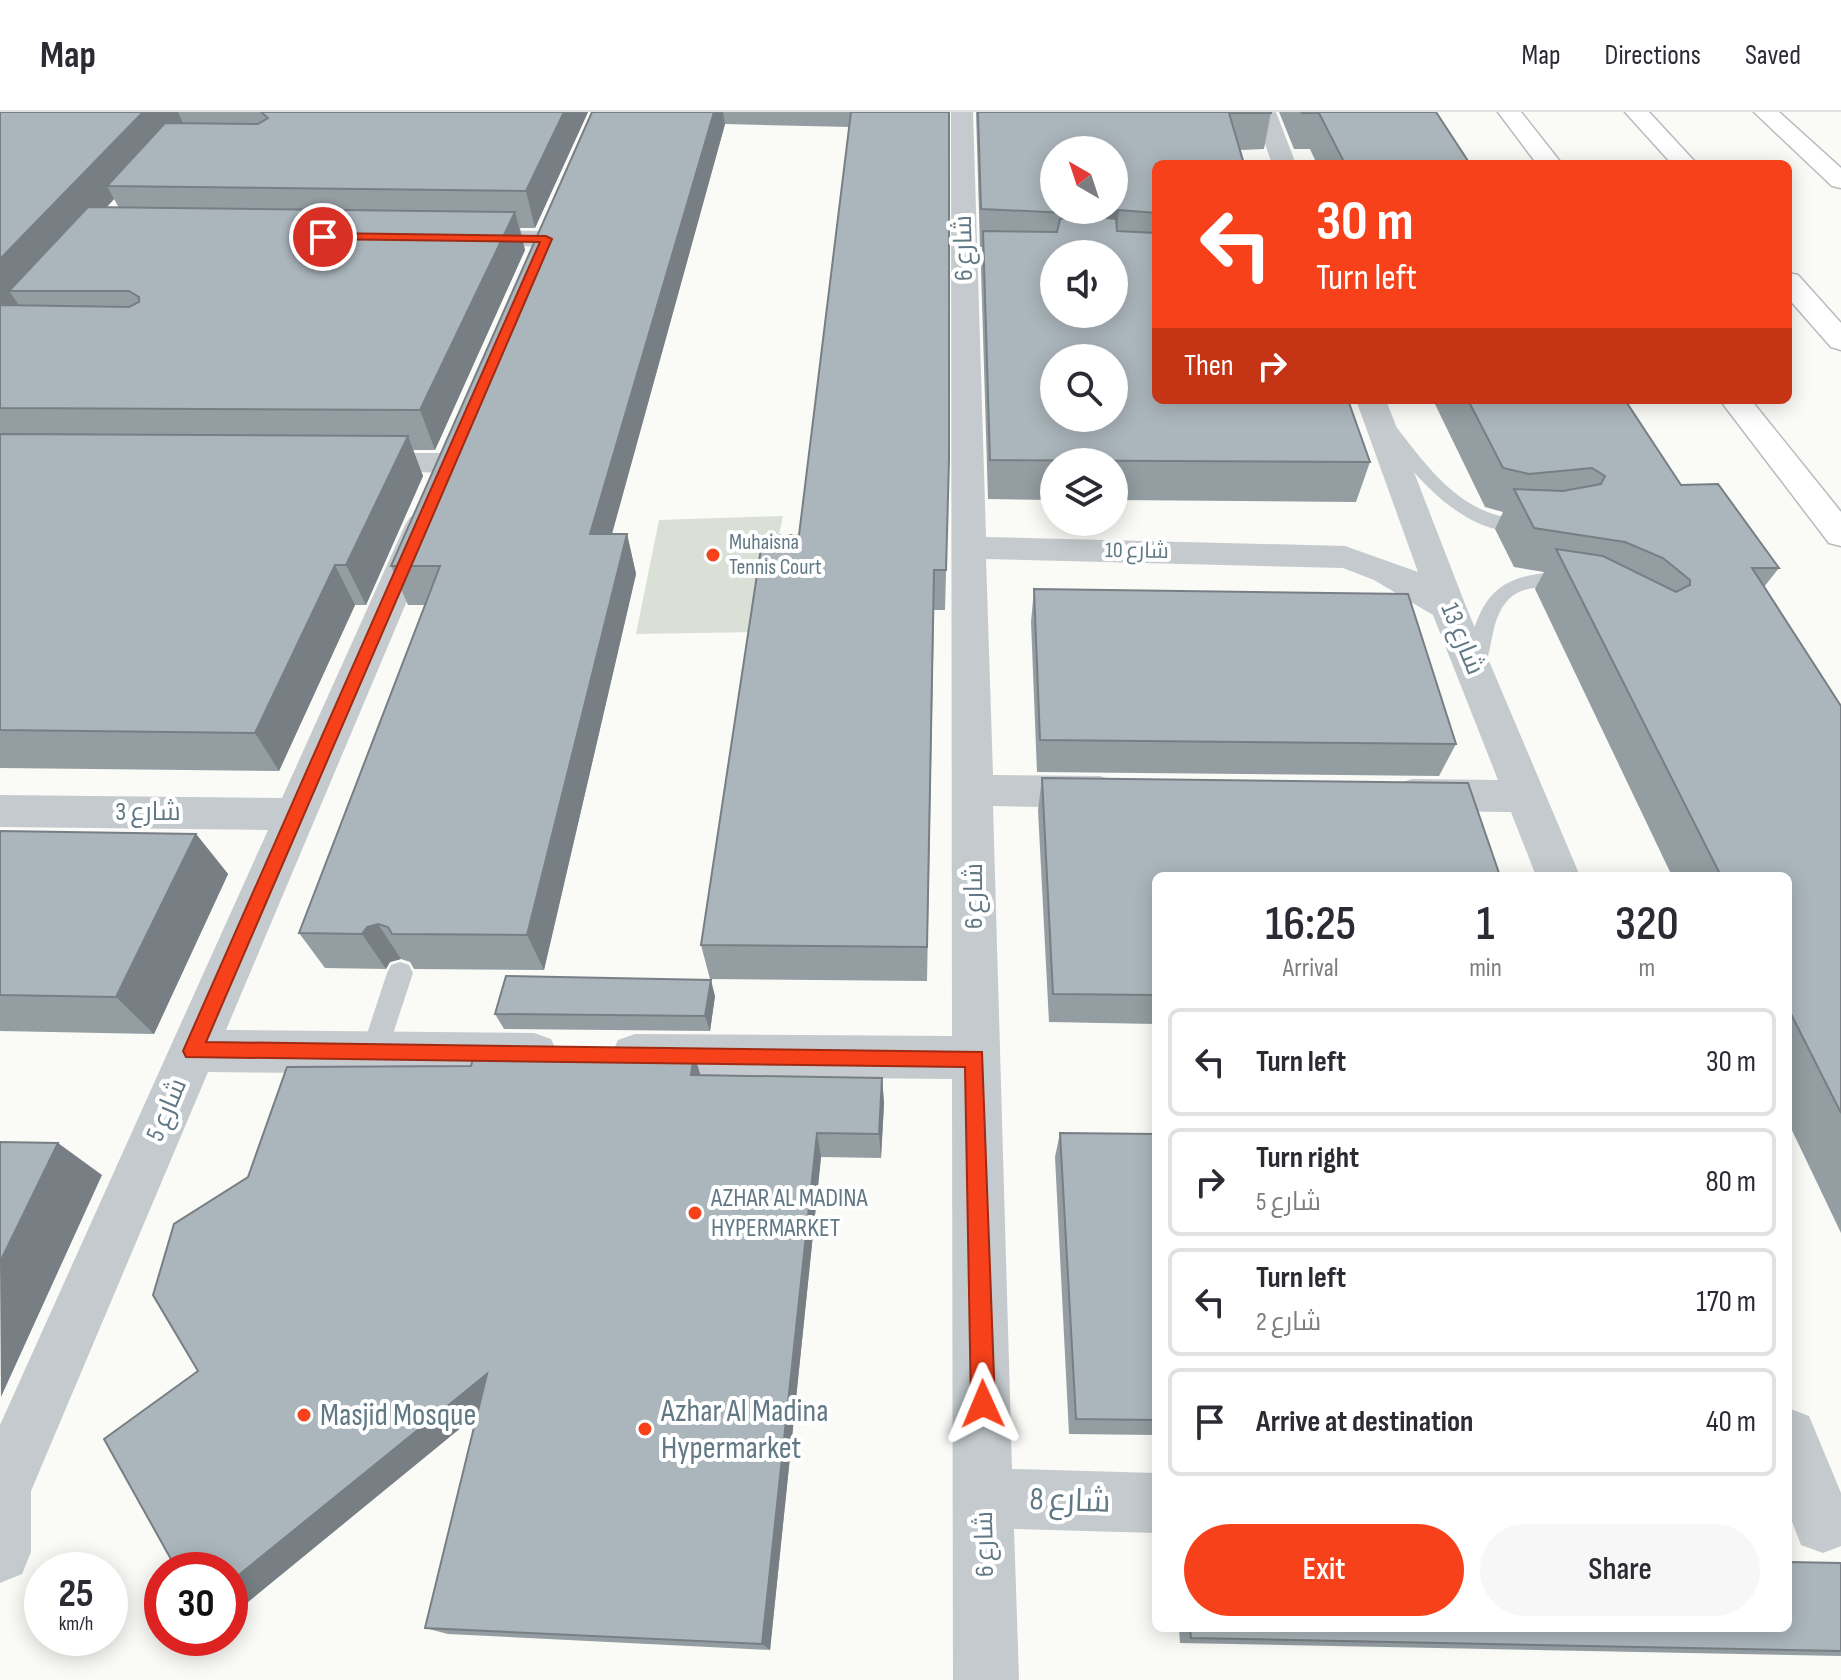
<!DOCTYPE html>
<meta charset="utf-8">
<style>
body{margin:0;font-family:"Sofia Sans Condensed",Cairo,sans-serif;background:#f7f7f7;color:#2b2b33;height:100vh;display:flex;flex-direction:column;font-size:30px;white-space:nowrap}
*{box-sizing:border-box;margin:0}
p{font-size:26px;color:#7c7c81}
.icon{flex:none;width:44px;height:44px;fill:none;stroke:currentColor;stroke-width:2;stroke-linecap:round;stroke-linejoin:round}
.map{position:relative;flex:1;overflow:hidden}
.side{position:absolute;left:1152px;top:760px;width:640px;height:760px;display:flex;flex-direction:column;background:#fff;border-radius:12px;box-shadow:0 4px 20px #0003}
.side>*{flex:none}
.guide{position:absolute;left:1152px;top:48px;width:640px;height:244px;border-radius:12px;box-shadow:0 4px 20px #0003;background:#f6411b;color:#fff;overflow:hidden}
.needle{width:52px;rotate:321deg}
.tools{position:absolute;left:1040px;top:24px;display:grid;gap:16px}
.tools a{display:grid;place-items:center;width:88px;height:88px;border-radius:50%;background:#fff;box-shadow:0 4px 20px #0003;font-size:40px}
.speed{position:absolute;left:24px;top:1440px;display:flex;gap:16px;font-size:40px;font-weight:700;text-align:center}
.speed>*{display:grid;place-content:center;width:104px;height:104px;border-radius:50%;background:#fff;box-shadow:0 4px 20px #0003;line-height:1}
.speed small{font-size:20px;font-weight:400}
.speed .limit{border:12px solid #d22;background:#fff;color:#111}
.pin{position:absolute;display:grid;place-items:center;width:68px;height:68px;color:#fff;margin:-34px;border:4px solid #fff;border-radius:50%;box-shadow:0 2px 8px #0007}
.me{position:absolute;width:88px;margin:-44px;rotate:359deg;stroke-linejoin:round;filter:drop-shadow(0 0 6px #0008)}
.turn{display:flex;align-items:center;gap:28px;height:168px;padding:0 32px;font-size:36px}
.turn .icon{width:104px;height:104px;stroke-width:2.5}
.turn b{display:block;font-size:56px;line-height:68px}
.then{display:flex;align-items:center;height:76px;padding:0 32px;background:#0003;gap:16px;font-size:30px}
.eta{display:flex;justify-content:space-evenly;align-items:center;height:136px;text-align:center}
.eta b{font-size:48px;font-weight:600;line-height:56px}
.cta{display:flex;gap:16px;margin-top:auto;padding:16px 32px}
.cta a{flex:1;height:92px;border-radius:48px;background:#f6411b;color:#fff;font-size:32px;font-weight:600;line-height:92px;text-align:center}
.cta a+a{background:#f7f7f7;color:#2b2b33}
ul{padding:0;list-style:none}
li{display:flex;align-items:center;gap:24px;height:108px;margin:0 16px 12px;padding:0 16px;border:4px solid #e1e1e2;border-radius:12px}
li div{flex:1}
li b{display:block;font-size:30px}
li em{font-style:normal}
header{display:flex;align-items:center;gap:48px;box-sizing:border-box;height:112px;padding:0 40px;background:#fff;border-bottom:2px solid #e1e1e2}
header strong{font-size:38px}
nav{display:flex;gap:44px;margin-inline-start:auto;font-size:28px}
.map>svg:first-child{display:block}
.green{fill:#dae0d6}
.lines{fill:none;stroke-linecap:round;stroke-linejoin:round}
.highway-casing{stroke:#b7bcbf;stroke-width:3}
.lane{fill:#c4cacd;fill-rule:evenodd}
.street{fill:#c4cacd;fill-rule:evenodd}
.highway{fill:#fff;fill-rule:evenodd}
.wall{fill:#939da2;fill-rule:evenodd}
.shaded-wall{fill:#787f84}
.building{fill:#abb6bc;stroke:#787f84;stroke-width:2;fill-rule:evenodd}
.route{fill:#f6411b;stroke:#a02a12;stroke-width:2}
.poi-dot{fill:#f6411b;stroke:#fff;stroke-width:3}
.labels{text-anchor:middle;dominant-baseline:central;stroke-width:8;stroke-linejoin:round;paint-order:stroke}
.far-poi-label{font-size:22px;fill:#617885;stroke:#fff;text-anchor:start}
.far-street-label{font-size:22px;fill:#617885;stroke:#fff}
.street-label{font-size:26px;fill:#617885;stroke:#fff}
.poi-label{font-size:26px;fill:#617885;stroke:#fff;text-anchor:start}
.near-poi-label{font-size:32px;fill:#617885;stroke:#fff;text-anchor:start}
.near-street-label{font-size:32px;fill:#617885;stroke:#fff}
</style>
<header>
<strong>Map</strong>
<nav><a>Map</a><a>Directions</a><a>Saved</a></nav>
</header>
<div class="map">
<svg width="1841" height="1568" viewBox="0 0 1841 1568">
<rect width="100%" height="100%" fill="#fafaf7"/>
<path class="green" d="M 783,404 L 758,520 L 636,522 L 659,408 Z"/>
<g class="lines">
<g class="highway-casing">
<g id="highway">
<path d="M 1498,0 L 1521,0 L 1562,52 L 1537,52 Z"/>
<path d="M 1625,0 L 1649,0 L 1697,52 L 1672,52 Z"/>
<path d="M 1754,0 L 1779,0 L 1841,56 L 1841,76 L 1832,74 Z"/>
<path d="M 1788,161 L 1798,163 L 1841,211 L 1841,238 L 1831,235 L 1788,186 Z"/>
<path d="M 1720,288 L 1751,288 L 1841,400 L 1841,434 L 1829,431 Z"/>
</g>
</g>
<g class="lane">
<path d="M 1385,307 L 1391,308 C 1419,344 1449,388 1493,402 C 1508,407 1523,405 1538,409 L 1538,417 C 1468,435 1411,360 1376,312 Z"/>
<path d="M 1547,461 L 1573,464 L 1583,470 C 1571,485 1531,464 1508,488 C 1489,508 1494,540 1481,563 L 1467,563 L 1464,558 C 1476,503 1483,466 1547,461 Z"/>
<path d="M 400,850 L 409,853 L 413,861 L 387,940 L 383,948 L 374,952 L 365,948 L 361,940 L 387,861 L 391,853 Z"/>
</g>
<g class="street">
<path d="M 951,0 L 973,0 L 986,425 L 1345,434 L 1418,460 L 1356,288 L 1386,288 L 1467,497 L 1580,764 L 1536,764 L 1511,700 L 1412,699 L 1397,694 L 1391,683 L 1397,672 L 1412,667 L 1498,668 L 1433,503 L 1374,468 L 1343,456 L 986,447 L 993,663 L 1100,664 L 1115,669 L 1121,680 L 1115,691 L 1100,696 L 993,694 L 1012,1357 L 1156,1361 L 1156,1421 L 1014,1417 L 1019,1568 L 953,1568 L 952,967 L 635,964 L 618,958 L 611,943 L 618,928 L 635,922 L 952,924 Z"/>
<path d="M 1254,0 L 1276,0 L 1296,52 L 1272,52 Z"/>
<path d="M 461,118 L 546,119 L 555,121 L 559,127 L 555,133 L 546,135 L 452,132 L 448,126 L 452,120 Z"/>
<path d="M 358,341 L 448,341 L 459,344 L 464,351 L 459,358 L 448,361 L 347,358 L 342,351 L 347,344 Z"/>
<path d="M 422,402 L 434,405 L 439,413 L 226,918 L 534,921 L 551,927 L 558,942 L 551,957 L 534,963 L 208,960 L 31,1379 L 31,1440 L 22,1462 L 0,1471 L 0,1313 L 268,718 L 0,715 L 0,683 L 282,686 L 405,413 L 410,405 Z"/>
<path d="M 1788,1296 L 1809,1304 L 1841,1381 L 1841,1434 L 1823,1441 L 1801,1433 L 1788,1399 Z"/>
</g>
<use href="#highway" class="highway"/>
</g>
<g class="wall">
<path d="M 0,0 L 588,0 L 535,116 L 520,116 L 525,138 L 435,338 L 413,338 L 423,364 L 366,493 L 355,493 L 279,659 L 0,656 ZM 114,87 L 119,96 L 106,96 Z"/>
<path d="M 592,0 L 949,0 L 948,387 L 945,498 L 934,498 L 927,869 L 710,867 L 701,833 L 799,423 L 850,15 L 725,12 L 612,422 L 627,422 L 636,462 L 544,858 L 414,857 L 410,850 L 401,847 L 390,850 L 386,857 L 325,856 L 299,821 L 425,493 L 408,493 L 391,454 Z"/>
<path d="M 976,0 L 1271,0 L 1264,37 L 1240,38 L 1156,52 L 1156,288 L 1370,350 L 1356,390 L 1114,388 L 1114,350 L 1054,350 L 1054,388 L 988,387 L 981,157 L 982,135 L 980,135 Z"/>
<path d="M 1279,0 L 1436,0 L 1470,52 L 1317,52 L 1310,37 L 1294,37 Z"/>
<path d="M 1433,288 L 1625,288 L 1681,373 L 1779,456 L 1764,475 L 1841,594 L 1841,1121 L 1788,1010 L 1788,764 L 1672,764 L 1535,477 L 1544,460 L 1514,455 L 1495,417 L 1503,400 L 1485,395 Z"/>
<path d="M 1034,477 L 1456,632 L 1439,664 L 1037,660 L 1031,510 Z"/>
<path d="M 1042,666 L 1156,764 L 1156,912 L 1049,910 L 1038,698 Z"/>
<path d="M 0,719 L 196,722 L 228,762 L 154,922 L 0,919 Z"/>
<path d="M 715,884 L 710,919 L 504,917 L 495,902 Z"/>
<path d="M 701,963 L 882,966 L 884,991 L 881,1046 L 821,1045 L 770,1538 L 448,1522 L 425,1516 L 477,1302 L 232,1503 L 230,1502 L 230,1458 L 198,1259 Z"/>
<path d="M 1060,1021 L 1156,1022 L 1156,1323 L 1069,1322 L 1055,1045 Z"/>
<path d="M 1841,1451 L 1841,1544 L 1180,1531 L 1179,1516 L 1788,1516 Z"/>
</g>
<g class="shaded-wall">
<path d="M 143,0 L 178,0 L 183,11 L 107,74 L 114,87 L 30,179 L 9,179 L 18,192 L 0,212 L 0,147 Z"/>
<path d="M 564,0 L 588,0 L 535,116 L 526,79 Z"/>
<path d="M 714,0 L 723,0 L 725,12 L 601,461 L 590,422 Z"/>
<path d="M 1119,98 L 1114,136 L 1103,139 L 1108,101 Z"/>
<path d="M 515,100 L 525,138 L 435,338 L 420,298 Z"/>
<path d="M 408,324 L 423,364 L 366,493 L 346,453 Z"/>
<path d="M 627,422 L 636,462 L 544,858 L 527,823 Z"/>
<path d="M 335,453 L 355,493 L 279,659 L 255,621 Z"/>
<path d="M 196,722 L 228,762 L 154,922 L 116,885 Z"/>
<path d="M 378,812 L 401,847 L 390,850 L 386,857 L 362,822 L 367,815 Z"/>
<path d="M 711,868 L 715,884 L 710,919 L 705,904 Z"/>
<path d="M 694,942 L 702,968 L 691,963 Z"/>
<path d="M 882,966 L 884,991 L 881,1046 L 879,1022 Z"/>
<path d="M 817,1021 L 821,1045 L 770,1538 L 762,1532 Z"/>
<path d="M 58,1031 L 102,1063 L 1,1285 L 0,1150 Z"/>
<path d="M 487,1262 L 506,1279 L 232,1503 L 230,1502 L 230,1470 Z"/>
</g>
<g class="building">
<path d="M 0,0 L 143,0 L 0,147 Z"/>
<path d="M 261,0 L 564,0 L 526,79 L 107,74 L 165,11 L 258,12 L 268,6 Z"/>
<path d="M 592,0 L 714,0 L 590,422 L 627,422 L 527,823 L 392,822 L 388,815 L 378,812 L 367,815 L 362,822 L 299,821 L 440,454 L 391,454 Z"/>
<path d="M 851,0 L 949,0 L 949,347 L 946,458 L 934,458 L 927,835 L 701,833 L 763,423 L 799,423 Z"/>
<path d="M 978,0 L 1271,0 L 1271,1 L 1229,1 L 1244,52 L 1156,52 L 1156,101 L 1119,98 L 1108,101 L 1107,106 L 1116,107 L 1117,119 L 1156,121 L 1156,288 L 1348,288 L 1370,350 L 990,348 L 983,119 L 1057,120 L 1060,107 L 1071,104 L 1068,101 L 981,97 ZM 1054,38 L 1114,38 L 1114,98 L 1054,98 ZM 1054,142 L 1114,142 L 1114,202 L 1054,202 ZM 1054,246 L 1114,246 L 1114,306 L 1054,306 Z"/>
<path d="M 1301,0 L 1436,0 L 1470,52 L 1345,52 L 1319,1 L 1302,1 Z"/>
<path d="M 88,95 L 515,100 L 420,298 L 0,296 L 0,193 L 129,195 L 139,190 L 139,185 L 129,179 L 9,179 Z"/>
<path d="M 1468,288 L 1625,288 L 1681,373 L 1718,372 L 1779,456 L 1752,456 L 1841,594 L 1841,1001 L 1788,896 L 1788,764 L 1721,764 L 1556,437 L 1603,444 L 1676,480 L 1690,473 L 1690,468 L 1663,446 L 1625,430 L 1534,416 L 1514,377 L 1563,379 L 1601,372 L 1605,364 L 1592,356 L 1529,362 L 1503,356 Z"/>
<path d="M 0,322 L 408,324 L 346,453 L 335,453 L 255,621 L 0,618 Z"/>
<path d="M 1034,477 L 1408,482 L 1456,632 L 1040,628 Z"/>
<path d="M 1042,666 L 1468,671 L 1500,764 L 1156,764 L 1156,883 L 1053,882 Z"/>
<path d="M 0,719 L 196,722 L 116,885 L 0,883 Z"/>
<path d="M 506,864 L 711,868 L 705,904 L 495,902 Z"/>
<path d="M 475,940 L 694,942 L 691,963 L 882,966 L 879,1022 L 817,1021 L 762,1532 L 425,1516 L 487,1262 L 230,1470 L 230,1458 L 177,1458 L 104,1327 L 198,1259 L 153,1183 L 174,1112 L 248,1065 L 287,955 L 471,954 Z"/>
<path d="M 1060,1021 L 1156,1022 L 1156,1308 L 1076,1307 Z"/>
<path d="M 0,1030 L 58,1031 L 0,1150 Z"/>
<path d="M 1788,1450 L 1841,1451 L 1841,1539 L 1191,1526 L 1190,1516 L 1788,1516 Z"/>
</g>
<path class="route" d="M 323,121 L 546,124 L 552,127 L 206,930 L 982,940 L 995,1292 L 991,1300 L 983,1304 L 974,1300 L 971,1292 L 965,955 L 186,945 L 183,939 L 540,130 L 319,127 Z"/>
<g class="poi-dot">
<circle cx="713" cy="443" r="8"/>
<circle cx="695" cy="1101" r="8"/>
<circle cx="304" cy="1303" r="8"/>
<circle cx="645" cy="1317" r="8"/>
</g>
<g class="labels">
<g class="far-poi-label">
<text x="729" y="430">Muhaisna<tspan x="729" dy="25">Tennis Court</tspan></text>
</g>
<g class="far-street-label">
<text transform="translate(1137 439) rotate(1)">شارع 10</text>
</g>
<g class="street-label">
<text transform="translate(964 136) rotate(-91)">شارع 6</text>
<text transform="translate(1462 527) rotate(68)">شارع 13</text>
<text x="148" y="700">شارع 3</text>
<text transform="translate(974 784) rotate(-90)">شارع 6</text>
<text transform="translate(167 998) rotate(-67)">شارع 5</text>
<text transform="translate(985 1432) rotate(-91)">شارع 6</text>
</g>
<g class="poi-label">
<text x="711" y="1086">AZHAR AL MADINA<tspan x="711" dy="30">HYPERMARKET</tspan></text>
</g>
<g class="near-poi-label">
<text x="661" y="1299">Azhar Al Madina<tspan x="661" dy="37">Hypermarket</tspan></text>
<text x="320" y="1303">Masjid Mosque</text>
</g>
<g class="near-street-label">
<text transform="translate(1070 1389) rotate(2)">شارع 8</text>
</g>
</g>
</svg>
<div class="tools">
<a><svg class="needle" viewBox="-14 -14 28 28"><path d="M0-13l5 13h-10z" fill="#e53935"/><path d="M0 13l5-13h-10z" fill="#7c7c81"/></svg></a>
<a><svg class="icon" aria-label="sound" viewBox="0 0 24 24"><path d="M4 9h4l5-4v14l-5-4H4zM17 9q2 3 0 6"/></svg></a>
<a><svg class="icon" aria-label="search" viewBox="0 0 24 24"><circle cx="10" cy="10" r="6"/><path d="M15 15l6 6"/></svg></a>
<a><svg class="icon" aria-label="layers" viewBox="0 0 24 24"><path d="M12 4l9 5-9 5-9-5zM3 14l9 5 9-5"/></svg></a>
</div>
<div class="speed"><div>25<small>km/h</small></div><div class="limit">30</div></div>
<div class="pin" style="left:323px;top:125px;background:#d93025"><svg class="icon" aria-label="arrive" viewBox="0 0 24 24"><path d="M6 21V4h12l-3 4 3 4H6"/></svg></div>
<svg class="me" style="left:983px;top:1292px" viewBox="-20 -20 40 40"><path d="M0-17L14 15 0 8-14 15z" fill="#f6411b" stroke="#fff" stroke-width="4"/></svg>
<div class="guide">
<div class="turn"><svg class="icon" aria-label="left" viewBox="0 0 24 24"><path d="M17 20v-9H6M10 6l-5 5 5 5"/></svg><div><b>30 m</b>Turn left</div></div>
<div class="then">Then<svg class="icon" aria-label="right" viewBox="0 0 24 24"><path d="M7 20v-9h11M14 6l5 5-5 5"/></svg></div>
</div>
<section class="side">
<div class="eta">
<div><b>16:25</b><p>Arrival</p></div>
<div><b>1</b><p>min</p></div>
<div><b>320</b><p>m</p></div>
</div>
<ul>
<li><svg class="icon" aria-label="left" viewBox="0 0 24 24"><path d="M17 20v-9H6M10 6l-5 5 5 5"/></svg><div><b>Turn left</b></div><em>30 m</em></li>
<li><svg class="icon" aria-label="right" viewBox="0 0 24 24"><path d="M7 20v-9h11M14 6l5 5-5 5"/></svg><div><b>Turn right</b><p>شارع 5</p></div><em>80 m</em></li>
<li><svg class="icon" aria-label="left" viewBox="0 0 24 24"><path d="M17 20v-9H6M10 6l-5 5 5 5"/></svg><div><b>Turn left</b><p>شارع 2</p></div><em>170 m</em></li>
<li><svg class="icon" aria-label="arrive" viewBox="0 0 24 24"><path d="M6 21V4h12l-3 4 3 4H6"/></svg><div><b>Arrive at destination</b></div><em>40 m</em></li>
</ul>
<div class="cta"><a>Exit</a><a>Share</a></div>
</section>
</div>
